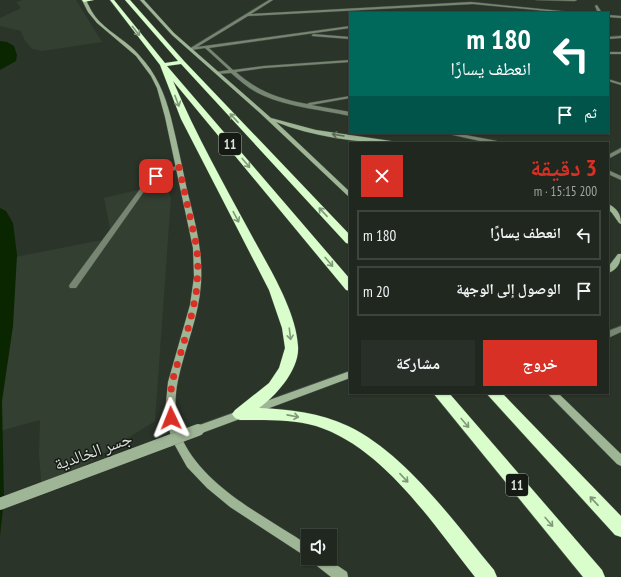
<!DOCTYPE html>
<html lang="ar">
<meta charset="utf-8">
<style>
body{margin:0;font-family:"PT Sans Narrow","Noto Naskh Arabic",sans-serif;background:#282f28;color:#f1f3f6;direction:rtl;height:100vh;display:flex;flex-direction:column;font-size:15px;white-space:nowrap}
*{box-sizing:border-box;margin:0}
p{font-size:13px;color:#a2a5a4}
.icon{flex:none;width:22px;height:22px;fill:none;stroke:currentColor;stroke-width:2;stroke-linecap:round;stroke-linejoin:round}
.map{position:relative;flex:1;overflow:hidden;direction:ltr}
.details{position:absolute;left:349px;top:142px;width:260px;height:252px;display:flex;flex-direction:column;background:#20271f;border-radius:0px;box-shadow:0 1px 3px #0004,0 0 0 1px #3d443d;direction:rtl}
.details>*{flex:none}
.guide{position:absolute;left:349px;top:12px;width:260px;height:122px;border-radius:0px;box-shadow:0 1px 3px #0004,0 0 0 1px #3d443d;direction:rtl;background:#00695c;color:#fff;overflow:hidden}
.buttons{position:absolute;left:301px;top:529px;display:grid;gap:8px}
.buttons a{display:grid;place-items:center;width:36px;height:36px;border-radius:0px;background:#20271f;box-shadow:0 1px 3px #0004,0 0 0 1px #3d443d;font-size:20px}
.pin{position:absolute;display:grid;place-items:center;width:34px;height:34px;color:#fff;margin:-17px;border-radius:8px;box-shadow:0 2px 6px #0006}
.me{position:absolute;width:44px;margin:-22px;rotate:358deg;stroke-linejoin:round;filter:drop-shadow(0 0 3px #0008)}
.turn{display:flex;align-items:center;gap:14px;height:84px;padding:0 12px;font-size:18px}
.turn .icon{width:52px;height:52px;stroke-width:2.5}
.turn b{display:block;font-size:28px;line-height:34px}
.then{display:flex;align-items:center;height:38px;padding:0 12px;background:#0003;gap:8px;font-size:15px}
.round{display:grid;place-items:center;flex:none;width:42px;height:42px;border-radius:0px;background:#282f28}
.overview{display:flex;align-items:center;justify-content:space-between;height:68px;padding:0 12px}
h1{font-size:24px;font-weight:700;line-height:30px;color:#d93025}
.primary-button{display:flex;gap:8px;margin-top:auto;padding:8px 12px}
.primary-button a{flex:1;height:46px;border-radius:0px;background:#d93025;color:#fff;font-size:16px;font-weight:700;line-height:46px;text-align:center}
.primary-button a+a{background:#282f28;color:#f1f3f6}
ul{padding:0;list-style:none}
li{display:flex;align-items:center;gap:12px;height:50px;margin:0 8px 6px;padding:0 4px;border:2px solid #3d443d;border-radius:0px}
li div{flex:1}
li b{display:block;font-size:15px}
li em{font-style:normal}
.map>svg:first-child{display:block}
.built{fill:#333f30}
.water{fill:#092600}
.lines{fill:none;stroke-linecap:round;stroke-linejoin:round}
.street-casing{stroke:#475046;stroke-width:1}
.secondary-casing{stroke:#475046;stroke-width:1}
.highway-casing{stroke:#475046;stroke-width:1}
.street{fill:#778672;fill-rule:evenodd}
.secondary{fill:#9fb696;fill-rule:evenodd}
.highway{fill:#d9fecc;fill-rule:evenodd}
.secondary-bridge-casing{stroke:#475046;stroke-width:12;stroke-linecap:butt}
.secondary-bridge{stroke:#9fb696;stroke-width:12}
.oneway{stroke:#81977a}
.oneway2{stroke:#5a6856}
.route{stroke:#d93025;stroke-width:7;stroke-dasharray:0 12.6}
.labels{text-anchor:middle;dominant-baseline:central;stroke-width:3;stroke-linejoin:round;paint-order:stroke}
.shield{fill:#161a15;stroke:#a1a7a0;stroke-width:1}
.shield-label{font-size:13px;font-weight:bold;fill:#dde3dc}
.near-street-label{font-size:17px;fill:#dde3dc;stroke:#161a15}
</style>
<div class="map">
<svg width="621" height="577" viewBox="0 0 621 577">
<rect width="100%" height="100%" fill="#2b3429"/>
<g class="built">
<path d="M 22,0 L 76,0 L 102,42 L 42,51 L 32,49 L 24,39 L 21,31 L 0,26 L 0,18 L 21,8 L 16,2 Z"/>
<path d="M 163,184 L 171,197 L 155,421 L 42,492 L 39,455 L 40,420 L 0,431 L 0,260 L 112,238 L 104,198 Z"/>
</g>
<g class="water">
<path d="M 0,41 L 7,42 L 14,46 L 17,55 L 16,61 L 0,70 Z"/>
<path d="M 0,208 L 6,211 L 13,223 L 17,255 L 13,326 L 2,401 L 4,500 L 0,536 Z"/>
</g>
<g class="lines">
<g class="street-casing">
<g id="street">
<path d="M 269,0 L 273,0 L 251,14 L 471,2 L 581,13 L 568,13 L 473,4 L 248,16 L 197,47 L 350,26 L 350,28 L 209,48 L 233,70 L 264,66 L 350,60 L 350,62 L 264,68 L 236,72 C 257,91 279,99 307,104 L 309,103 L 350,96 L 350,98 L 311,105 L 350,112 L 350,116 C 319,109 284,107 256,92 C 247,87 239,80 231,73 L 216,74 L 216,72 L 229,70 L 205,48 L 191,50 L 189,49 Z"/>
<path d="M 536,0 L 577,0 L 575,1 Z"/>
<path d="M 597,5 L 602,13 L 598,13 L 595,6 Z"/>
<path d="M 608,15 L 621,16 L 621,18 L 608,17 Z"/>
<path d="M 313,34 L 350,37 L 350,39 L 312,36 Z"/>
<path d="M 621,36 L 621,38 L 608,39 L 608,37 Z"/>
<rect x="608" y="52" width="13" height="2"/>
<path d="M 608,79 L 621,83 L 621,85 L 608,81 Z"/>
<path d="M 444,133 L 455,133 L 497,141 L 500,143 L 489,143 Z"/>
<path d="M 621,148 L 621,152 L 608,159 L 608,155 Z"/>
<path d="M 179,165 L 182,167 L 181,168 L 169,172 L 150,183 L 76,288 L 70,288 L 69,286 L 70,284 L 146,181 L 165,170 Z"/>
<path d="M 608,170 L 621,176 L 621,180 L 608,174 Z"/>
<path d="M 621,326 L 621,332 L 608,338 L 608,331 Z"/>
</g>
</g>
<g class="secondary-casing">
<g id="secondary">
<path d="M 82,0 L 86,0 C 90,8 93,15 100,22 C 112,34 128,42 139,55 C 156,73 165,94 171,118 C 177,142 182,166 187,190 C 195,222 203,250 201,283 C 199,317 185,347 178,380 C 174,399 174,423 183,441 C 207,489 265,516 308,545 L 308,558 L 230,507 L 207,488 L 187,467 L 172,440 L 165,413 L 168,382 L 190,305 L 194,277 L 193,248 L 165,117 L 157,88 L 151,76 L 136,56 L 97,23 L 88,12 Z"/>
<path d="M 140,0 L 144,0 L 174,33 L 271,118 L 316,130 L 391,141 L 394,143 C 356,143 311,136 276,122 L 350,192 L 350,197 L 348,196 L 260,113 L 172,35 Z"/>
<path d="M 608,204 C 617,208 621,214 621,224 L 619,223 L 612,213 L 608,209 Z"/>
<path d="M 618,254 L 621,254 C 621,263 617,270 608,273 L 608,267 Z"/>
<path d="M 350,371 L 350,378 L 202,433 L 198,434 L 194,433 L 193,430 L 194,427 Z"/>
<path d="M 547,393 L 558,393 L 621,454 L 621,466 L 617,464 Z"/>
<path d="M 310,558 L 326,558 L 347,572 L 348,577 L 331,577 L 312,562 Z"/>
</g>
</g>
<g class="highway-casing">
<g id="highway">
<path d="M 82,0 L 94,0 L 84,2 Z"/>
<path d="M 110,0 L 114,0 L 165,63 L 178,61 L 125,0 L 130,0 L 184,61 L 350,235 L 350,244 L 346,243 L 181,64 L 167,66 L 350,279 L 350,291 L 346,290 L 173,81 C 196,135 225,186 253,238 C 270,269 296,311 298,346 C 300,369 276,396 259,408 C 289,409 320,413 348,426 C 405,453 454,522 494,570 L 497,577 L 475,577 C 433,524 383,447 316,426 C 292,419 265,420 240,420 L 235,418 L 232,414 L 235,410 L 269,383 L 279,368 L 285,348 L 282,328 L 269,290 L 181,119 L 160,65 Z"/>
<path d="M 433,393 L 449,393 L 602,570 L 605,577 L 583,577 Z"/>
<path d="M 486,393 L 502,393 L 621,516 L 621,537 L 615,535 Z"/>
</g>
</g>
<use href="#street" class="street"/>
<use href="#secondary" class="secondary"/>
<use href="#highway" class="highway"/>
<g class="secondary-bridge-casing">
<path id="secondary-bridge" d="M 0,504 L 198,430"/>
</g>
<use href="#secondary-bridge" class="secondary-bridge"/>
</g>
<defs><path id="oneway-shaft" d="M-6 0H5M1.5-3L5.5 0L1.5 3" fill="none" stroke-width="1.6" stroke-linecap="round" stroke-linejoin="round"/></defs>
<g class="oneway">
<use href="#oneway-shaft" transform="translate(136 31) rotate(52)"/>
<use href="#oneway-shaft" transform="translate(177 101) rotate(69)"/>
<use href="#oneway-shaft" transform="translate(234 118) rotate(-133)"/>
<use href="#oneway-shaft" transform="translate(246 163) rotate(50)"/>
<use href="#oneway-shaft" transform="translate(323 212) rotate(-133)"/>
<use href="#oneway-shaft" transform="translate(236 217) rotate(62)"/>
<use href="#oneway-shaft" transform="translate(329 262) rotate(50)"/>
<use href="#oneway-shaft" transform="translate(290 334) rotate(83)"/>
<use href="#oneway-shaft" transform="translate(293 416) rotate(11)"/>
<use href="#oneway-shaft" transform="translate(465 423) rotate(50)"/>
<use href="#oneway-shaft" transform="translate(404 478) rotate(47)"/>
<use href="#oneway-shaft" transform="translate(594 501) rotate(-133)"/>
<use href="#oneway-shaft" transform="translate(549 522) rotate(50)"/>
</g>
<use class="oneway2" href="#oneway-shaft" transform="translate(338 135) rotate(-171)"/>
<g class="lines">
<path class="route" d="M 156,176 L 179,167 L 197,248 L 198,270 L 196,295 L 190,322 L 172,382 L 170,400 L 171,418"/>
</g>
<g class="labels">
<g class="shield">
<rect x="219" y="133" width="22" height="22" rx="3"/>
<rect x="506" y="474" width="22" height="22" rx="3"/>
</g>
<g class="shield-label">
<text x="230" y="144">11</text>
<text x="517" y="485">11</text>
</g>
<g class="near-street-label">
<text transform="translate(93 451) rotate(-20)">جسر الخالدية</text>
</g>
</g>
</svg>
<div class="buttons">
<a><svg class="icon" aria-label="sound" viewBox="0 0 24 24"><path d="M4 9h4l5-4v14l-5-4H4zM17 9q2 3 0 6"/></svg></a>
</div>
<div class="pin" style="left:156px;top:176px;background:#d93025"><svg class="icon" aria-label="arrive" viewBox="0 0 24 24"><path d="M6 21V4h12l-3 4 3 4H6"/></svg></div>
<svg class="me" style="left:171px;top:418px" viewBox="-20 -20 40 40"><path d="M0-17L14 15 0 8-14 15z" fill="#d93025" stroke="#fff" stroke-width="4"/></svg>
<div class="guide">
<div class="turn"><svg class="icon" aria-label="left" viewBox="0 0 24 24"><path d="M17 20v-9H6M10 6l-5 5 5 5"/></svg><div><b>180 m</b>انعطف يسارًا</div></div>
<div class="then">ثم<svg class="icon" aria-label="arrive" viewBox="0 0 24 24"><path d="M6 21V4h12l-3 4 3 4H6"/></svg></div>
</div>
<section class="details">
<div class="overview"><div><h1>3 دقيقة</h1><p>200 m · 15:15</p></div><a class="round" style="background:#d93025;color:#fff"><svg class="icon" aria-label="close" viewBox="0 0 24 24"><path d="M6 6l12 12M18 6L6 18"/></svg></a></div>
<ul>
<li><svg class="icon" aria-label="left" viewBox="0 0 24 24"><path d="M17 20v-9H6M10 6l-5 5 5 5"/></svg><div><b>انعطف يسارًا</b></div><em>180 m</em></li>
<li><svg class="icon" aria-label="arrive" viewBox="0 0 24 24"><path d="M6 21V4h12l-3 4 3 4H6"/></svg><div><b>الوصول إلى الوجهة</b></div><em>20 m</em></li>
</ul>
<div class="primary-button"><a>خروج</a><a>مشاركة</a></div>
</section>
</div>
